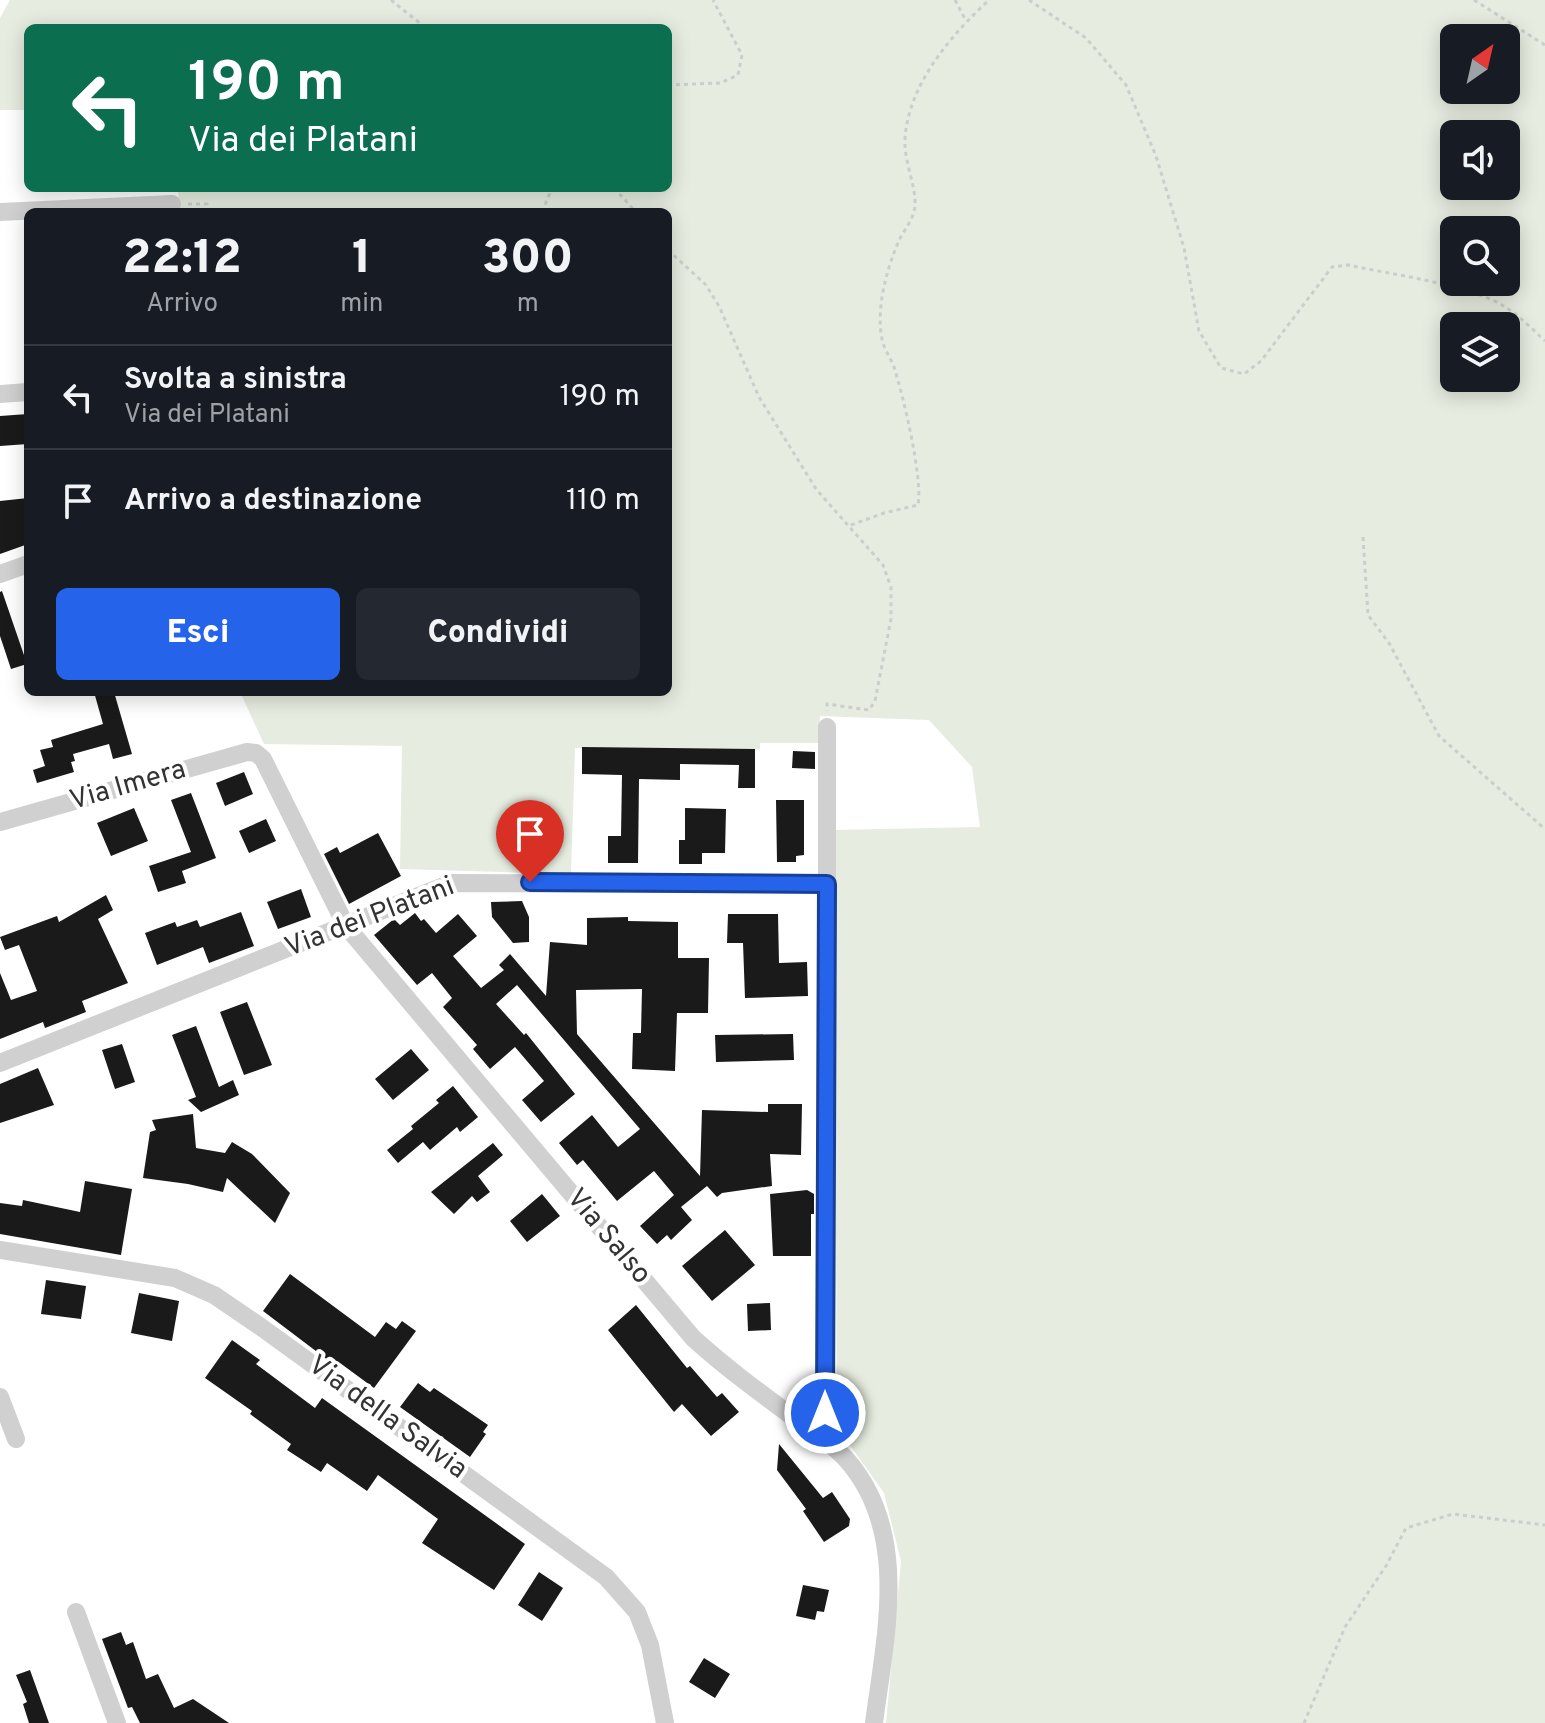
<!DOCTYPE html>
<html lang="it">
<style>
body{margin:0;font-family:Overpass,sans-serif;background:#242831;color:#f1f3f6;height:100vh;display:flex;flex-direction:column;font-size:30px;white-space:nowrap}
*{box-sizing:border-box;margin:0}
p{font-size:26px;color:#9ea1a6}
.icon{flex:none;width:44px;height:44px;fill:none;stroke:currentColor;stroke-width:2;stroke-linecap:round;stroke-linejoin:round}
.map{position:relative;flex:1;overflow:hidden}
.details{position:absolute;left:24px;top:208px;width:648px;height:488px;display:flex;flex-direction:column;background:#171b24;border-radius:12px;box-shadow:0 4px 20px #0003}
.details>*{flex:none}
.top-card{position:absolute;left:24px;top:24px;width:648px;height:168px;border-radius:12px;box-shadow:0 4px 20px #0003;background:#0b6e4f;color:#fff;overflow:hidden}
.needle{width:52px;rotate:34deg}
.fabs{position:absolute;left:1440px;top:24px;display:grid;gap:16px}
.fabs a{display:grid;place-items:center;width:80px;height:80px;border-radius:12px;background:#171b24;box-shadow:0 4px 20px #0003;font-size:40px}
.pin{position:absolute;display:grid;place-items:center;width:68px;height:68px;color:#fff;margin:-82px -34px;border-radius:50% 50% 50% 0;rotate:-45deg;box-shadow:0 0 8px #0007}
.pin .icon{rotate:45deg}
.me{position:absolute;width:88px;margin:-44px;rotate:0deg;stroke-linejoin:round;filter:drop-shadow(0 0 6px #0008)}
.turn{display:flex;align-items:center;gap:28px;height:168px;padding:0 32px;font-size:36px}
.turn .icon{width:104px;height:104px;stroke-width:2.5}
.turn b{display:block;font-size:56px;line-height:68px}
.eta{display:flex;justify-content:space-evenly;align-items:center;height:136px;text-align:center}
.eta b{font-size:48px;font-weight:800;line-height:56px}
.action{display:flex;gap:16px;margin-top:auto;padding:16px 32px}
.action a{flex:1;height:92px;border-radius:12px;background:#2563eb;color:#fff;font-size:32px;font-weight:800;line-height:92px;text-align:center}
.action a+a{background:#242831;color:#f1f3f6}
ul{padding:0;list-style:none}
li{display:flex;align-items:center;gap:24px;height:104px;padding:0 32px;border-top:2px solid #363941}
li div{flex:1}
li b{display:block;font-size:30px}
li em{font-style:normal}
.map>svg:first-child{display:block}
.green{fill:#e6ecdf;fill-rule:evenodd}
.building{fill:#1a1a1a}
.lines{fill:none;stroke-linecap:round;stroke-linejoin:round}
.path{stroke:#cdcdcd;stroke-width:3;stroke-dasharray:4 4;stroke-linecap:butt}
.street{stroke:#d0d0d0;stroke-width:18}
.route-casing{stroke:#184099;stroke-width:20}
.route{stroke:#2563eb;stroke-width:14}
.labels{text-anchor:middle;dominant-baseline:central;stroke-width:8;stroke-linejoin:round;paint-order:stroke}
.street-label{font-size:28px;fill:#333;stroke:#fff}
</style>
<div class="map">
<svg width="1545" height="1723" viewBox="0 0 1545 1723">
<rect width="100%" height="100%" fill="#fff"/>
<path class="green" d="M 10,0 L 1545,0 L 1545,1723 L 886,1723 L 901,1561 L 884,1493 L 837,1427 L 834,830 L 980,827 L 972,767 L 929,720 L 820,716 L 819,743 L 760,743 L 760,749 L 755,749 L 575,748 L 571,874 L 400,869 L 402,746 L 264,744 L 240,692 L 668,692 L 668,212 L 179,212 L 178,188 L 668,188 L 668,28 L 28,28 L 28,110 L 0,110 L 0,18 ZM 1454,38 L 1506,38 L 1506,90 L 1454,90 ZM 1454,134 L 1506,134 L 1506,186 L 1454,186 ZM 1454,230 L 1506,230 L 1506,282 L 1454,282 ZM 1454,326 L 1506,326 L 1506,378 L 1454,378 Z"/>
<g class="building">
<path d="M 28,414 L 28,444 L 0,446 L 0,416 Z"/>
<path d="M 28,498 L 28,544 L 0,554 L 0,501 Z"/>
<path d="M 2,591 L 27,664 L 11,669 L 0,636 L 0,592 Z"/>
<path d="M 94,692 L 114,692 L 132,754 L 113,759 L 109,744 L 73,754 L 75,761 L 71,762 L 74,772 L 37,783 L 33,770 L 45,766 L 40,750 L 53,747 L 51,740 L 103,724 Z"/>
<path d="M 582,747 L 755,749 L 755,788 L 738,788 L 739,765 L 680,764 L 680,780 L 639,779 L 638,863 L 608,863 L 608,836 L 621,836 L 622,775 L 582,774 Z"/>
<path d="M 793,751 L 815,752 L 815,769 L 792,768 Z"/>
<path d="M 244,772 L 253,794 L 225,806 L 216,783 Z"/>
<path d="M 191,793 L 216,858 L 182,871 L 186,883 L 158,892 L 149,866 L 191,852 L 171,800 Z"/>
<path d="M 776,800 L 804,800 L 804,855 L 796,856 L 796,862 L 777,862 Z"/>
<path d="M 134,808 L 148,841 L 111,856 L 97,823 Z"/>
<path d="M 685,808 L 726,809 L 725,853 L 702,853 L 702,864 L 679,864 L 679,840 L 685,840 Z"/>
<path d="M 266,819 L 276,841 L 249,853 L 239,831 Z"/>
<path d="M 378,833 L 401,876 L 349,904 L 324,854 L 337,847 L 340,853 Z"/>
<path d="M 301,889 L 311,917 L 278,929 L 267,902 Z"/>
<path d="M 106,895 L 113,910 L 98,919 L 128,983 L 82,1001 L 86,1012 L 45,1028 L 43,1022 L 0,1039 L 0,973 L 11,1000 L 37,991 L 19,945 L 5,950 L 0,937 L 57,916 L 59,922 Z"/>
<path d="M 522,901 L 529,917 L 529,942 L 513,943 L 492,917 L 491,902 Z"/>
<path d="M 241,912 L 254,946 L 209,963 L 203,947 L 157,965 L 145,933 L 175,922 L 177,927 L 197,920 L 200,927 Z"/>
<path d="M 415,913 L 421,921 L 424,919 L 436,933 L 458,914 L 477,936 L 453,956 L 481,988 L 504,970 L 499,965 L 510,954 L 546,996 L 550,942 L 587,945 L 587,918 L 628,917 L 628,921 L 678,922 L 678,958 L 709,958 L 708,1013 L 677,1013 L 675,1071 L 632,1069 L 633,1033 L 641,1033 L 642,989 L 576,990 L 577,1034 L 700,1176 L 702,1110 L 768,1112 L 768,1104 L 802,1104 L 801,1155 L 770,1154 L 772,1186 L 722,1193 L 717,1197 L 707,1186 L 681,1207 L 692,1220 L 671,1240 L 667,1235 L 657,1244 L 640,1226 L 674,1195 L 654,1171 L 617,1201 L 583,1160 L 577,1165 L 559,1143 L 592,1115 L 618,1147 L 640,1129 L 517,985 L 496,1004 L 524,1035 L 526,1033 L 575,1094 L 541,1122 L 522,1100 L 544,1081 L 515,1047 L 490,1069 L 473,1049 L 477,1045 L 443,1007 L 452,998 L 432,973 L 417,985 L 374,935 L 394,919 L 400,925 Z"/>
<path d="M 728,914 L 778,914 L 779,963 L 807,962 L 808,996 L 745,998 L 743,943 L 727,943 Z"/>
<path d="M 247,1002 L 272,1065 L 244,1075 L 220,1012 Z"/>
<path d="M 196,1026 L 219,1087 L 233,1080 L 239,1095 L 201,1112 L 188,1100 L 196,1097 L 172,1035 Z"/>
<path d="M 793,1034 L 794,1060 L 716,1062 L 715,1035 Z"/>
<path d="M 122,1044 L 135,1082 L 115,1089 L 102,1050 Z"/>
<path d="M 411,1049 L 429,1070 L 393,1100 L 375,1079 Z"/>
<path d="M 38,1068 L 54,1105 L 0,1123 L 0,1084 Z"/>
<path d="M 453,1086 L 478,1117 L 460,1132 L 457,1127 L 430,1150 L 423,1142 L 398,1163 L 387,1150 L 413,1129 L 411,1126 L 439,1103 L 436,1100 Z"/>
<path d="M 193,1114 L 196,1148 L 225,1153 L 232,1142 L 252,1154 L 290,1193 L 275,1223 L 227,1178 L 223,1192 L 188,1184 L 143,1178 L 150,1132 L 156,1130 L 152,1120 Z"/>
<path d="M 493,1143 L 503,1155 L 478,1176 L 490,1192 L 477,1202 L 472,1196 L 454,1214 L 431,1192 Z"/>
<path d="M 85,1181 L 132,1189 L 121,1255 L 0,1234 L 0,1203 L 22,1206 L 23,1200 L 80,1212 Z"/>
<path d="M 807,1190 L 814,1194 L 814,1214 L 811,1214 L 811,1256 L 773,1256 L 770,1194 Z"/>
<path d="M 542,1194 L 560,1216 L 527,1242 L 510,1221 Z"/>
<path d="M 725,1230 L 755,1265 L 712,1301 L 682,1266 Z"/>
<path d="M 290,1274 L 375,1337 L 386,1322 L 396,1329 L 402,1321 L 416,1331 L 374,1388 L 340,1363 L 337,1367 L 263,1311 Z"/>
<path d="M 46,1280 L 86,1286 L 81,1319 L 41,1314 Z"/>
<path d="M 139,1293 L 179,1301 L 172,1341 L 131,1333 Z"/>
<path d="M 770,1303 L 771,1330 L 748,1331 L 747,1304 Z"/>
<path d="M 636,1305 L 687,1368 L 690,1366 L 717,1397 L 722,1393 L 739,1412 L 711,1436 L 682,1404 L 674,1412 L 608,1330 Z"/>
<path d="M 232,1340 L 260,1360 L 256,1364 L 315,1408 L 322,1398 L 525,1544 L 494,1590 L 422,1543 L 438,1519 L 378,1475 L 367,1491 L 327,1463 L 321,1472 L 287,1450 L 291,1444 L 250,1414 L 252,1411 L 205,1378 Z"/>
<path d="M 418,1383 L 430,1392 L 434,1388 L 488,1425 L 483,1432 L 486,1434 L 470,1457 L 400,1407 Z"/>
<path d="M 779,1444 L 823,1498 L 832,1492 L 850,1519 L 849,1526 L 824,1542 L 803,1511 L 806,1509 L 777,1470 Z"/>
<path d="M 539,1572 L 563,1588 L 542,1621 L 518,1605 Z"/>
<path d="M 803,1585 L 829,1590 L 824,1612 L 817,1611 L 815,1620 L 796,1616 Z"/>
<path d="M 121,1632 L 126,1645 L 133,1642 L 146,1679 L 158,1674 L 174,1708 L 193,1699 L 229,1723 L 140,1723 L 132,1707 L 128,1708 L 102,1639 Z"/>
<path d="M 704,1658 L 730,1674 L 715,1698 L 689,1682 Z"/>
<path d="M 30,1670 L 49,1723 L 29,1723 L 23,1704 L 27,1702 L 16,1675 Z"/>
</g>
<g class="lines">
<g class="path">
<path d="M 391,0 L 426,28"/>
<path d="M 955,0 L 966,21"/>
<path d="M 1029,0 L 1086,38 L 1126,85 L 1156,156 L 1184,248 L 1199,331 L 1221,368 L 1244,374 L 1261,361 L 1332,267 L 1348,265 C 1394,275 1446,281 1490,299 C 1512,308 1528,325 1545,341"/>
<path d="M 1474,0 L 1545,45"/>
<path d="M 668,85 L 720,83 L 738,75 L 742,55 L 713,0"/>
<path d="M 614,188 L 636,212"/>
<path d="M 188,204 L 207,204 L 211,212"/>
<path d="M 542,212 L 552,188"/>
<path d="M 668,250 L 706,285 L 719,306 L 759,397 L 816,489 L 883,565 L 891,587 L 891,619 L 875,701 L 869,710 L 827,704 L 827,711"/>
<path d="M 851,525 L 884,513 L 918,505 C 923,478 903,395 894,367 C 890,357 884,349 882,339 C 876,309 886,271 898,243 C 903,230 914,221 915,205 C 916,185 904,163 905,139 C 908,85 951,35 989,0"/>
<path d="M 1363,537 L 1368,615 L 1389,643 L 1439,736 L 1545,829"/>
<path d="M 1304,1723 L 1345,1627 L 1386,1566 L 1406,1528 L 1453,1514 L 1545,1525"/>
</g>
<g class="street">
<path d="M 0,212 L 172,204"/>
<path d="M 0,394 L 28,392"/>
<path d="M 0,574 L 28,564"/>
<path d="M 827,727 L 827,884"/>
<path d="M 0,822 L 247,752 L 256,753 L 263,759 L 346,926 L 693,1338 C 725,1367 759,1392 793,1417 C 811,1430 831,1443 846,1459 C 911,1532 885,1637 874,1723"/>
<path d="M 0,1063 L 451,883 L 827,884 L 825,1441"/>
<path d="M 0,1250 L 175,1278 L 214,1295 L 261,1327 L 606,1577 L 637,1612 L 650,1645 L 665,1723"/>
<path d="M 0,1397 L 16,1439"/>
<path d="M 76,1612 L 117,1723"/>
</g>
</g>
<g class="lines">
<g class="route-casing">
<path id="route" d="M 530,882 L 827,884 L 825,1413"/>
</g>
<use href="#route" class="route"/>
</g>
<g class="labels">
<g class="street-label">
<text transform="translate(128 786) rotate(-16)">Via Imera</text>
<text transform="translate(370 918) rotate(-21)">Via dei Platani</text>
<text transform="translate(608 1237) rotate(50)">Via Salso</text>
<text transform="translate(387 1418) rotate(36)">Via della Salvia</text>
</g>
</g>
</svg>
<div class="fabs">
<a><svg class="needle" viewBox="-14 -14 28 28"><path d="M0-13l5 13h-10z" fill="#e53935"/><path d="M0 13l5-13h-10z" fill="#9ea1a6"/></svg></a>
<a><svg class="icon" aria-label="sound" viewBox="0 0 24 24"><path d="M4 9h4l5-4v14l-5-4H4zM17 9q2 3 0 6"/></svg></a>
<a><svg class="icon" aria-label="search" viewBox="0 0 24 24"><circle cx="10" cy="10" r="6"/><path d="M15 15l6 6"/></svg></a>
<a><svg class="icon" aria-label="layers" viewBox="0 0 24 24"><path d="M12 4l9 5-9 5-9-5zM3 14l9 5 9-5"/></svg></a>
</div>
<div class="pin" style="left:530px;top:882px;background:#d93025"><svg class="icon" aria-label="arrive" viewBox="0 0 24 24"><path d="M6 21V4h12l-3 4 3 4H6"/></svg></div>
<svg class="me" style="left:825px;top:1413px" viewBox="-20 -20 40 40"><circle r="17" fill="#2563eb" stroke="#fff" stroke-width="3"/><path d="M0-11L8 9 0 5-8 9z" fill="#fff"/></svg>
<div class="top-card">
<div class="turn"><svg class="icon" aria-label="left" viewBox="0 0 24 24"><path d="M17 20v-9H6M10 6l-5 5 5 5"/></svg><div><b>190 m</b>Via dei Platani</div></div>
</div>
<section class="details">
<div class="eta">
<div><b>22:12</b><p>Arrivo</p></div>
<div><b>1</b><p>min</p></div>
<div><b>300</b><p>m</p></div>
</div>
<ul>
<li><svg class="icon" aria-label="left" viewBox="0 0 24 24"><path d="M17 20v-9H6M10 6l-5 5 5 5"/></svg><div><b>Svolta a sinistra</b><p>Via dei Platani</p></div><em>190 m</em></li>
<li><svg class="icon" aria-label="arrive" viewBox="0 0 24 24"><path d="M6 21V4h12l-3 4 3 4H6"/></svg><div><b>Arrivo a destinazione</b></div><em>110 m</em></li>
</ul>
<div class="action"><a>Esci</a><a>Condividi</a></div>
</section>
</div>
